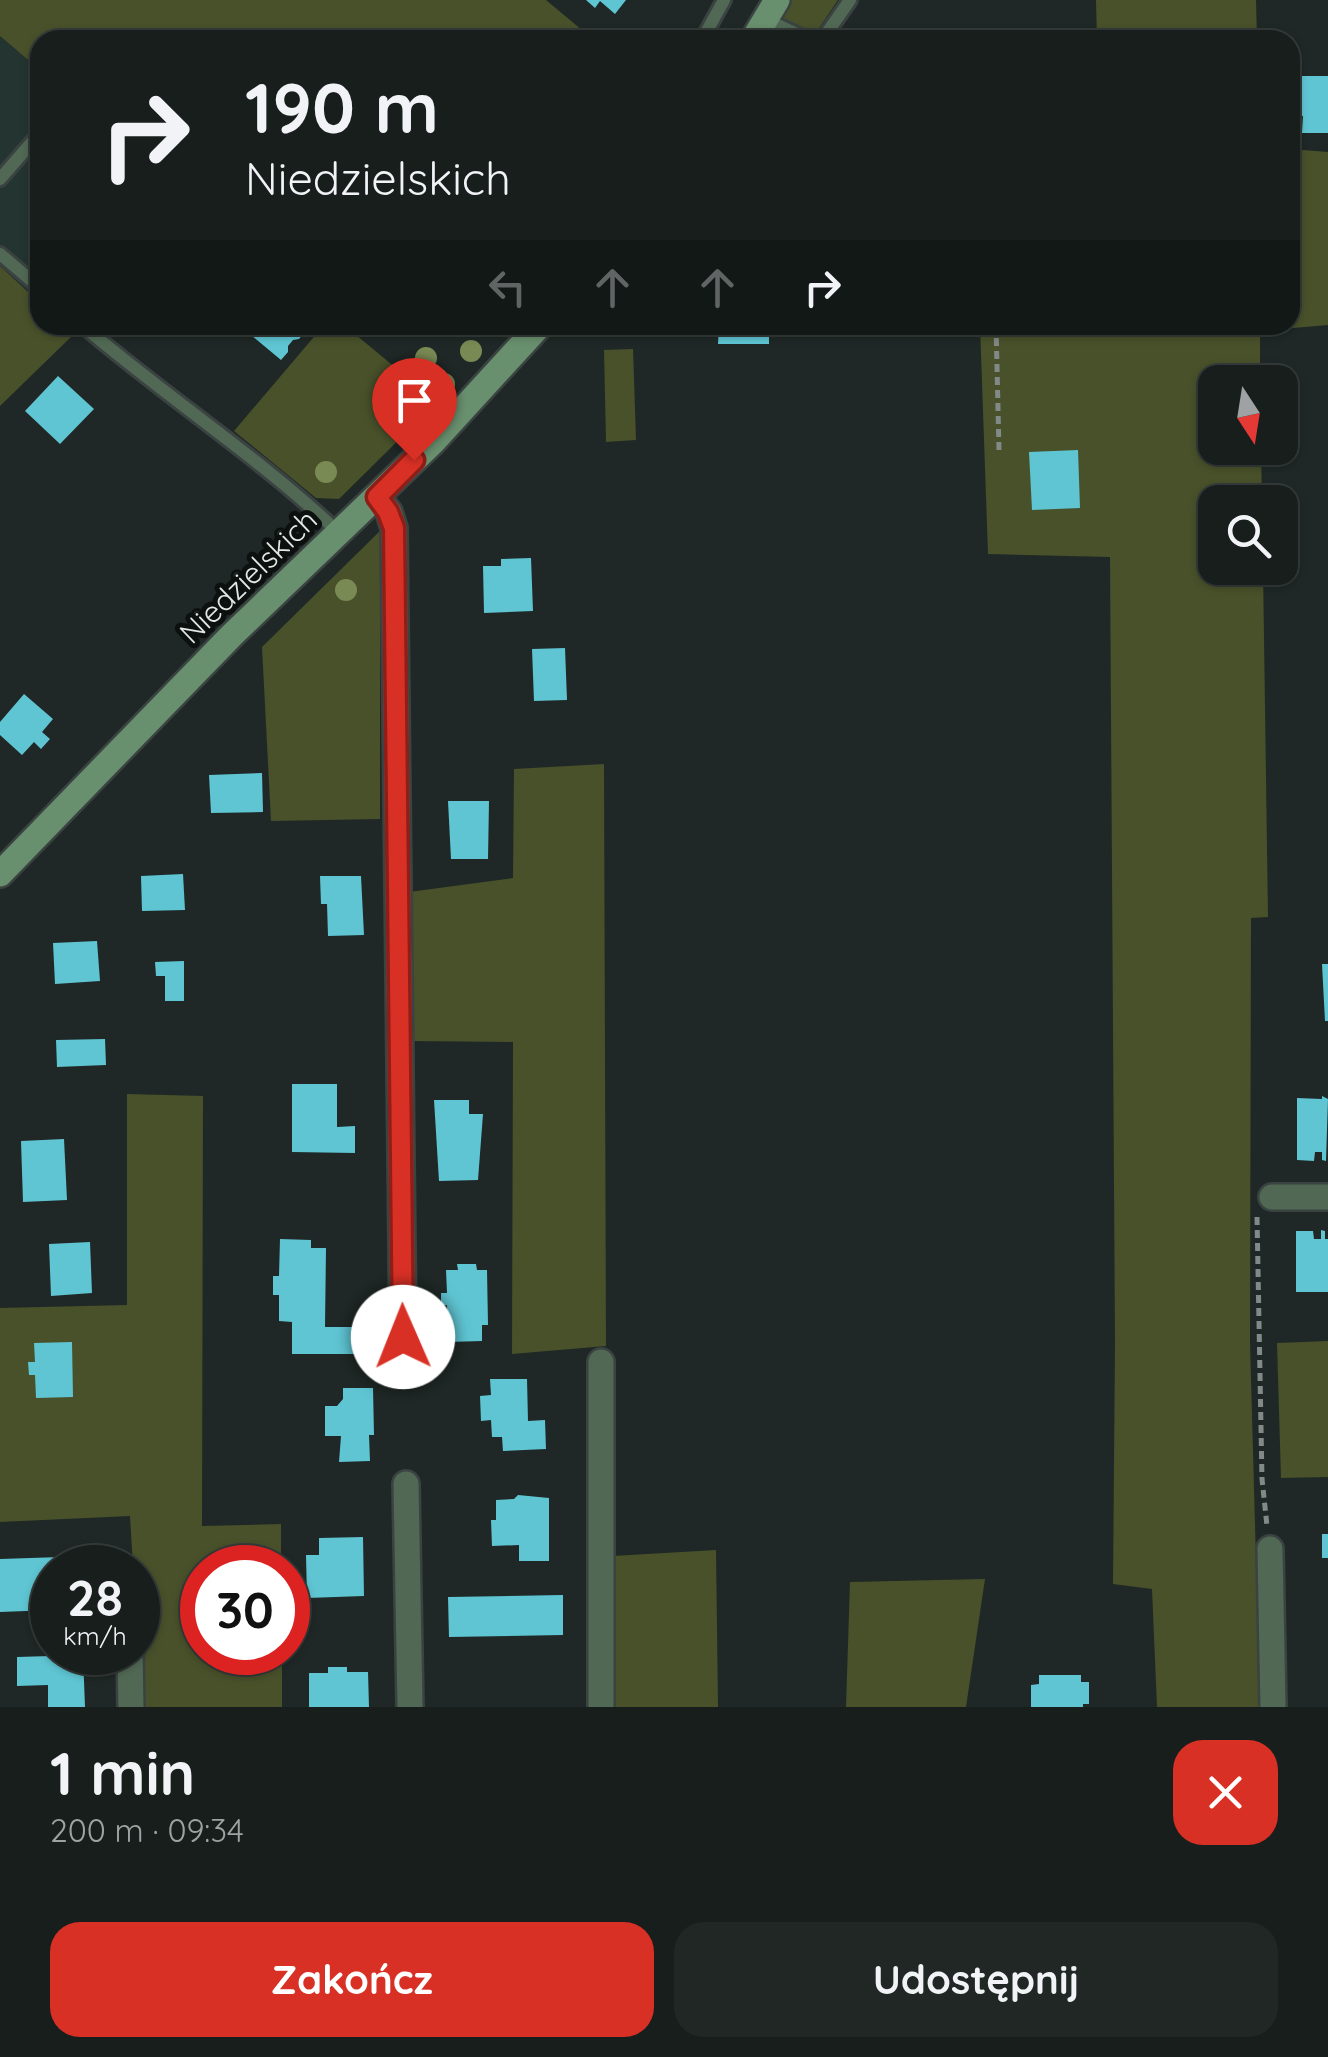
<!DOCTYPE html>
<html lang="pl">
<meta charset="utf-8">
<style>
body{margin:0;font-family:Quicksand,sans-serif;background:#202725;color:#f1f3f6;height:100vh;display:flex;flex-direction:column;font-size:38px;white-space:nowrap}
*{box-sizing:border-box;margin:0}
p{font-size:32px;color:#9ea2a3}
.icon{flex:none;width:55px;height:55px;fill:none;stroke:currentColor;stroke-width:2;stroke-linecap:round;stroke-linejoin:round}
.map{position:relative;height:1707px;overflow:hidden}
.details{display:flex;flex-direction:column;background:#171e1c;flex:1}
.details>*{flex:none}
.hud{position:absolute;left:30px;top:30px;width:1270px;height:305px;border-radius:30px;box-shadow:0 2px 8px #0004,0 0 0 2px #363c3b;background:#171e1c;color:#f1f3f6;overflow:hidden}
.needle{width:65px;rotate:168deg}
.controls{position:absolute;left:1198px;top:365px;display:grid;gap:20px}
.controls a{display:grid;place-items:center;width:100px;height:100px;border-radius:20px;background:#171e1c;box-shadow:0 2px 8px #0004,0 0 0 2px #363c3b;font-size:50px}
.speed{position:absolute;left:30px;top:1545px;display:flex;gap:20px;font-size:50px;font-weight:700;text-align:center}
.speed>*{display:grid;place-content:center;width:130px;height:130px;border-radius:50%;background:#171e1c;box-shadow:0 2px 8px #0004,0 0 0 2px #363c3b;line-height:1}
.speed small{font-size:25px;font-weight:400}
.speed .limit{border:15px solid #d22;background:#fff;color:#111}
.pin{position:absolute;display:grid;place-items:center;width:85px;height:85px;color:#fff;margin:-102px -42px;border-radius:50% 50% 50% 0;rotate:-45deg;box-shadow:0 0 10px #0007}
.pin .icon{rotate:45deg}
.me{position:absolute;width:110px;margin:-55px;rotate:359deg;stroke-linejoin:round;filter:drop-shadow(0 0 8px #0008)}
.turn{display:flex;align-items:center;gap:35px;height:210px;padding:0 50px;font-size:45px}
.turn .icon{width:130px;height:130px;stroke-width:2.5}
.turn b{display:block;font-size:70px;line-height:85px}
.lanes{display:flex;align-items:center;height:95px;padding:0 50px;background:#0003;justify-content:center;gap:50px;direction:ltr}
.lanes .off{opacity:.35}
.round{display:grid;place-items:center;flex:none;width:105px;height:105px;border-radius:30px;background:#202725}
.overview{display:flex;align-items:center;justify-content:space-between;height:170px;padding:0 50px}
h1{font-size:60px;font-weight:800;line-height:75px}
.action{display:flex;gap:20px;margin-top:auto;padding:20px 50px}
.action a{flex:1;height:115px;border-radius:30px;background:#d93025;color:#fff;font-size:40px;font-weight:800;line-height:115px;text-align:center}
.action a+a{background:#202725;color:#f1f3f6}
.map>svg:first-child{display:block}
.built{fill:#243430}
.green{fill:#48512a}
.building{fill:#5fc5d3}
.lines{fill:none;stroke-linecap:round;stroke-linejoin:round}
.lane-casing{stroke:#3a4341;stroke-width:18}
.street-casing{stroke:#3a4341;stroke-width:30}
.secondary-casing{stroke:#3a4341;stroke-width:30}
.path{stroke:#828a88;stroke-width:5;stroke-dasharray:8 5;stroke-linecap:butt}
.lane{stroke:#516954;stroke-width:12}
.street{stroke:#516954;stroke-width:25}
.secondary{stroke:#688f6e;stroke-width:25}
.tree{fill:#7a8a54}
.route-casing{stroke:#8d1f18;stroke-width:25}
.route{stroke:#d93025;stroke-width:18}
.labels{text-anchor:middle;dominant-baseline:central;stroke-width:10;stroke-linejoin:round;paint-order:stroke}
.street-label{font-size:30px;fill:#e2e8e6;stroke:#0c100f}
</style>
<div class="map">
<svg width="1328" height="1707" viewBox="0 0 1328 1707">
<rect width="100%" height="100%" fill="#1f2826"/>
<path class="built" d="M 0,36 L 40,70 L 40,303 L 0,266 Z"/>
<g class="green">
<path d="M 0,0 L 546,0 L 594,40 L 40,40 L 40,70 L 0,36 Z"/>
<path d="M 783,0 L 838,0 L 811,40 L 766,40 Z"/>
<path d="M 1096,0 L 1256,0 L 1257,40 L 1097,40 Z"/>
<path d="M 1290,149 L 1328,152 L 1328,325 L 1260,331 L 1260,382 L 1215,382 L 1215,448 L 1261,448 L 1262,502 L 1215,502 L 1215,568 L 1263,568 L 1268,917 L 1251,918 L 1250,1342 L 1260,1707 L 1157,1707 L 1152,1589 L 1113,1584 L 1115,1343 L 1110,557 L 988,554 L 980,325 L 1290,325 Z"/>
<path d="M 0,266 L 40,303 L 40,325 L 64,325 L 74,334 L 0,406 Z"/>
<path d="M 324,325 L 344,325 L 437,402 L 339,499 L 316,498 L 234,431 Z"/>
<path d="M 633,349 L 636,440 L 606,442 L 604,350 Z"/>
<path d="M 380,531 L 380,819 L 271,821 L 262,647 Z"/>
<path d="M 604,764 L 606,1346 L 512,1354 L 513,1042 L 410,1041 L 409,892 L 513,878 L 514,769 Z"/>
<path d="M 127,1094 L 203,1096 L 202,1526 L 281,1524 L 281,1567 L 202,1568 L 202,1652 L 282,1653 L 282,1707 L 140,1707 L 138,1568 L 133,1567 L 130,1516 L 0,1522 L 0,1308 L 127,1305 Z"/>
<path d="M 1328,1341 L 1328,1477 L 1281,1478 L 1277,1343 Z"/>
<path d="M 716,1550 L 718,1707 L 609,1707 L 613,1556 Z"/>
<path d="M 985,1579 L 966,1707 L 846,1707 L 850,1582 Z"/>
</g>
<g class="building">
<path d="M 586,0 L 626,0 L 615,14 L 600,1 L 595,8 Z"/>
<path d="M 1031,28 L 1059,30 L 1058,40 L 1031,40 Z"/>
<path d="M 1302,76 L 1328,76 L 1328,133 L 1302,133 L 1303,116 L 1294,116 L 1294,95 L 1302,95 Z"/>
<path d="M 239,325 L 307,325 L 309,327 L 299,339 L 293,340 L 288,346 L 288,352 L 281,360 Z"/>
<path d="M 719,325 L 769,325 L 769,344 L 718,344 Z"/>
<path d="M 58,376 L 94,409 L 60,444 L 25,411 Z"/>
<path d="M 1078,450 L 1080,508 L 1032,510 L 1029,452 Z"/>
<path d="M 531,558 L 533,611 L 484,613 L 483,566 L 501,566 L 501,559 Z"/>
<path d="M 565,648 L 567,700 L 534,701 L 532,649 Z"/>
<path d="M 24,694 L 53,719 L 42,732 L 50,739 L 41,749 L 34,742 L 22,755 L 0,735 L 0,722 Z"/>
<path d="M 262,773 L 263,812 L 211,813 L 209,775 Z"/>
<path d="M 448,801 L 489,801 L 488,859 L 451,859 Z"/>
<path d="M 183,874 L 185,910 L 142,911 L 141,876 Z"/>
<path d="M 320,876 L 361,876 L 364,935 L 328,936 L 327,904 L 321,904 Z"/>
<path d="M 97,941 L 100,981 L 55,984 L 53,943 Z"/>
<path d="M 184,961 L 184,1001 L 165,1001 L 165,976 L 156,976 L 155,962 Z"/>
<path d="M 1322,964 L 1328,964 L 1328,1021 L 1325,1021 Z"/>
<path d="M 105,1039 L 106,1065 L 57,1067 L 56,1040 Z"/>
<path d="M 292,1084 L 337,1084 L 337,1127 L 355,1126 L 355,1153 L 292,1152 Z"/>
<path d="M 1322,1096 L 1328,1099 L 1326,1161 L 1322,1160 L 1322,1152 L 1315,1152 L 1314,1161 L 1297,1160 L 1297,1098 L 1322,1099 Z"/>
<path d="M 434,1100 L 469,1100 L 469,1114 L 483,1114 L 478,1180 L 439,1181 Z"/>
<path d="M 64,1139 L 67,1200 L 23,1202 L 21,1141 Z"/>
<path d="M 1321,1230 L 1325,1231 L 1325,1239 L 1328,1239 L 1328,1292 L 1296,1292 L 1296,1231 L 1313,1231 L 1314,1239 L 1321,1239 Z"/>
<path d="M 280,1239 L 311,1240 L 311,1248 L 326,1248 L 325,1327 L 357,1327 L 357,1354 L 292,1354 L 292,1322 L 279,1321 L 279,1295 L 273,1295 L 273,1276 L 279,1276 Z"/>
<path d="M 90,1242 L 92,1293 L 51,1296 L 49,1244 Z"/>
<path d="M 457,1264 L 476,1264 L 477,1270 L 487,1270 L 488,1325 L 482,1325 L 482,1341 L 448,1342 L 447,1305 L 441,1306 L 441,1293 L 447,1293 L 446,1270 L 458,1270 Z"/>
<path d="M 72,1342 L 73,1397 L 36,1398 L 35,1375 L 29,1375 L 28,1362 L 35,1362 L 34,1343 Z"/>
<path d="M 490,1379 L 527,1379 L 528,1421 L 545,1420 L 546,1449 L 503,1451 L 502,1437 L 492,1437 L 491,1420 L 481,1421 L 480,1396 L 491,1395 Z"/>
<path d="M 343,1388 L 373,1388 L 374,1435 L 369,1435 L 370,1461 L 339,1462 L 341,1436 L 325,1436 L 325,1406 L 337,1406 L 343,1399 Z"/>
<path d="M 518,1495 L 549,1498 L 549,1561 L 519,1561 L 519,1545 L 492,1546 L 491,1520 L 496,1520 L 496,1500 L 514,1499 Z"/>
<rect x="1322" y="1534" width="6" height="24"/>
<path d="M 363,1537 L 364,1596 L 307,1598 L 306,1555 L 319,1555 L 319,1538 Z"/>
<path d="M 61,1557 L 61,1568 L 52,1568 L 52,1610 L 0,1612 L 0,1559 Z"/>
<path d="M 563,1595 L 563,1635 L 449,1637 L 448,1597 Z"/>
<path d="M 83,1655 L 85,1707 L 48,1707 L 48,1685 L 17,1686 L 17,1657 Z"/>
<path d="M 328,1667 L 347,1667 L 347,1672 L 368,1672 L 369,1707 L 309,1707 L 309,1673 L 328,1673 Z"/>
<path d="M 1039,1675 L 1081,1675 L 1081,1682 L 1089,1682 L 1089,1704 L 1083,1704 L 1083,1707 L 1031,1707 L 1031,1685 L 1039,1684 Z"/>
</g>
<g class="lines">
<g class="lane-casing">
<g id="lane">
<path d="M 767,20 L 809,40"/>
<path d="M 702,40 L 724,0"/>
<path d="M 822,40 L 850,0"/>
<path d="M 0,179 L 40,133"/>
<path d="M 0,254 L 40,288"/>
<path d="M 82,325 C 166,397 259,457 339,533"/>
</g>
</g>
<g class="street-casing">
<g id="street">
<path d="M 377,497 L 389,512 L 394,528 L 403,1337"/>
<path d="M 1272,1197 L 1328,1197"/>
<path d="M 601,1362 L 601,1707"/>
<path d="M 406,1484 L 410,1707"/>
<path d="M 1270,1549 L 1273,1707"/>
<path d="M 130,1652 L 131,1707"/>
</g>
</g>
<g class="secondary-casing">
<g id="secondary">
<path d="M 753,40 L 777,0"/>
<path d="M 0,874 L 232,635 L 432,443 L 540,325"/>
</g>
</g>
<g class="path">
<path d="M 996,325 L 999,450"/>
<path d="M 1257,1217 L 1262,1479 L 1267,1526"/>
</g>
<use href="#lane" class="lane"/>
<use href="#street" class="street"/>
<use href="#secondary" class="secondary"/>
</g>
<g class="tree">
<circle cx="471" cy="351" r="11"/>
<circle cx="426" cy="358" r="11"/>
<circle cx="444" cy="384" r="11"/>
<circle cx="326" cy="472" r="11"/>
<circle cx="346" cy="590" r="11"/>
</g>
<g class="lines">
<g class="route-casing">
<path id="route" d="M 403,1337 L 394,528 L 388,512 L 377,497 L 414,460"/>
</g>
<use href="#route" class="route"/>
</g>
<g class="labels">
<g class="street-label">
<text transform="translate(248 576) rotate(-44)">Niedzielskich</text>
</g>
</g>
</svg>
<div class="controls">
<a><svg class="needle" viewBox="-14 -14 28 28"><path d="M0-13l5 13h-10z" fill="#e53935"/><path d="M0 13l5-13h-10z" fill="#9ea2a3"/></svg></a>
<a><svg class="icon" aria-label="search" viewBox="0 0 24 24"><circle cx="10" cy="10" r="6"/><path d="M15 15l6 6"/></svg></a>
</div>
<div class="speed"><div>28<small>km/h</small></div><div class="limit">30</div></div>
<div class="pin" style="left:414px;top:460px;background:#d93025"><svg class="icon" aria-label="arrive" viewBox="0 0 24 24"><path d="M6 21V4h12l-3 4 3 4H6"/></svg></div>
<svg class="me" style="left:403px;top:1337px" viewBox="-20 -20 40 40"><circle r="19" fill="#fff"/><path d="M0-13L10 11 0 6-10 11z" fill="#d93025"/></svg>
<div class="hud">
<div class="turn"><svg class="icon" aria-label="right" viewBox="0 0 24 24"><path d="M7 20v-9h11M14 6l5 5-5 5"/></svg><div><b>190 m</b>Niedzielskich</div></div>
<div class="lanes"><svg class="icon off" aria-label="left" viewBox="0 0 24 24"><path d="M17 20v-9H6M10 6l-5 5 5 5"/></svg><svg class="icon off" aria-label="ahead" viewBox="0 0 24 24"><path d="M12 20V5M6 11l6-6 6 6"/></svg><svg class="icon off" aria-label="ahead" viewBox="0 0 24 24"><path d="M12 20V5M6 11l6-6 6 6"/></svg><svg class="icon" aria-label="right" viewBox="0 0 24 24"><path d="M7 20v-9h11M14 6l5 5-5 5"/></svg></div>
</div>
</div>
<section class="details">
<div class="overview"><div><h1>1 min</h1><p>200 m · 09:34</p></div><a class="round" style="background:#d93025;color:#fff"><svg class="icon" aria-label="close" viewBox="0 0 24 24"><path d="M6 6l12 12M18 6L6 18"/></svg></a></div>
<div class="action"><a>Zakończ</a><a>Udostępnij</a></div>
</section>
